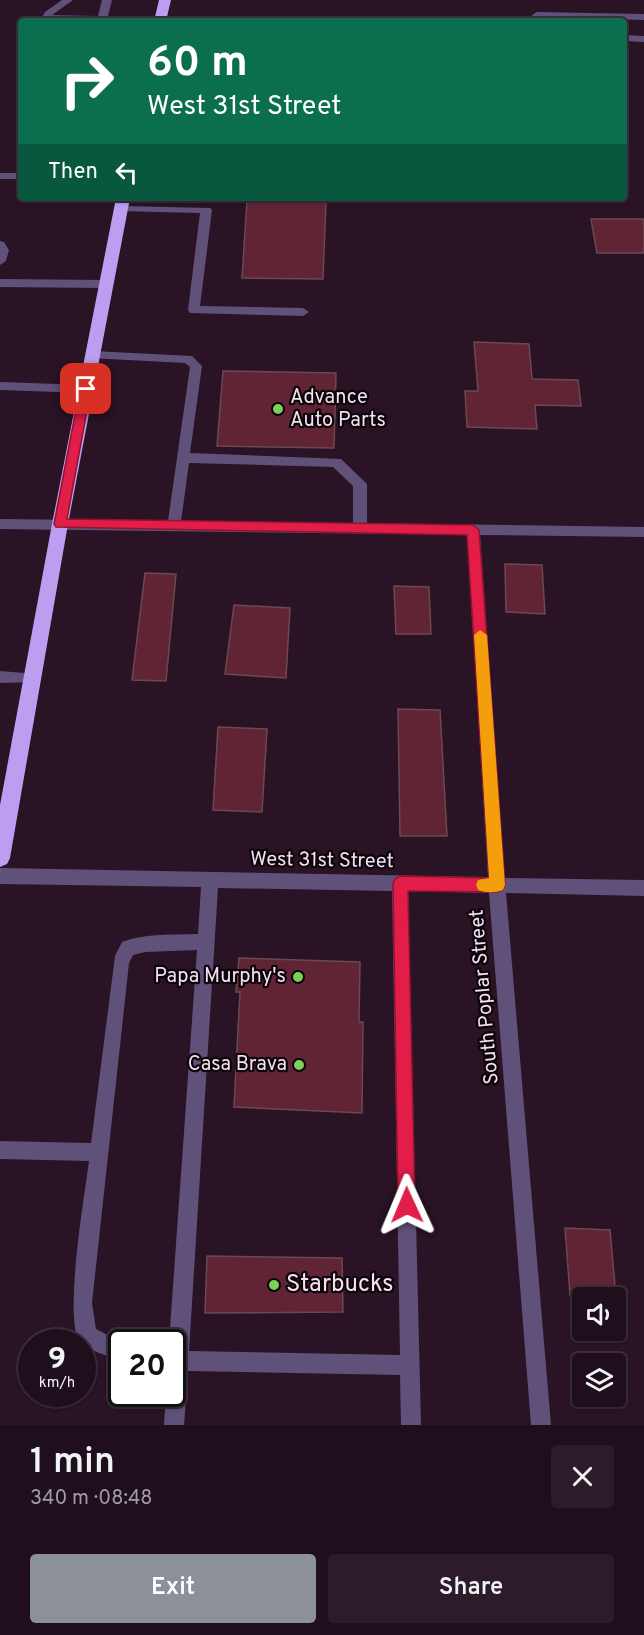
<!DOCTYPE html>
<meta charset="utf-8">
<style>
body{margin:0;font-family:Overpass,sans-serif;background:#2c1c29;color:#f1f3f6;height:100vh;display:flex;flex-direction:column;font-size:22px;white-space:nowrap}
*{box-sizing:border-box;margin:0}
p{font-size:20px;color:#a19ca3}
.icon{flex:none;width:33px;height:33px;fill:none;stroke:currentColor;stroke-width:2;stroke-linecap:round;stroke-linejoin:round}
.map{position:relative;height:1425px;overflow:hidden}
.panel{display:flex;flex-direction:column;background:#1f0e1c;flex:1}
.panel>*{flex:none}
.hud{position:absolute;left:18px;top:18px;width:609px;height:183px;border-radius:6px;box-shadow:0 2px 4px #0004,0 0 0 2px #3c2e3b;background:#0b6e4f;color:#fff;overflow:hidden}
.controls{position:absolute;left:572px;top:1287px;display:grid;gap:12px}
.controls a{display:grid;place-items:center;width:54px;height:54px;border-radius:6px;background:#1f0e1c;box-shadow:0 2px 4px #0004,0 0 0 2px #3c2e3b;font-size:30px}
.speed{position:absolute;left:18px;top:1329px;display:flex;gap:12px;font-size:30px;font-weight:700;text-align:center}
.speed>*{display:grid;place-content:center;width:78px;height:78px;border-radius:50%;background:#1f0e1c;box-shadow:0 2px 4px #0004,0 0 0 2px #3c2e3b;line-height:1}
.speed small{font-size:15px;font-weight:400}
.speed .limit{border:3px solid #111;border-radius:9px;background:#fff;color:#111}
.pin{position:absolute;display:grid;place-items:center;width:51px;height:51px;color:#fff;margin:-26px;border-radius:12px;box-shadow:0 3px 9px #0006}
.me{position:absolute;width:66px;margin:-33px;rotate:359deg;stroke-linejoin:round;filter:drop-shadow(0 0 4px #0008)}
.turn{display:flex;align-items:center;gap:21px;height:126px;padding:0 30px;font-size:27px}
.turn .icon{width:78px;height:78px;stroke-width:2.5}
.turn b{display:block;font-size:42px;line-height:51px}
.then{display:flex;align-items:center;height:57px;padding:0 30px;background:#0003;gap:12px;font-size:22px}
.round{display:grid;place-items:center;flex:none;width:63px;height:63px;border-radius:6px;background:#2c1c29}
.headline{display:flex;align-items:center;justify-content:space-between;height:102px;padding:0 30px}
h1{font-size:36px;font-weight:600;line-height:45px}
.primary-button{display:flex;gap:12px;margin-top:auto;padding:12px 30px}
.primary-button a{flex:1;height:69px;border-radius:6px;background:#8c9099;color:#fff;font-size:24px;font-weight:600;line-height:69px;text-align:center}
.primary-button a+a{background:#2c1c29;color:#f1f3f6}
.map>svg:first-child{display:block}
.building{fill:#602434;stroke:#6b4950;stroke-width:1.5}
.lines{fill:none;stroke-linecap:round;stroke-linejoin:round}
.minor{fill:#5f5179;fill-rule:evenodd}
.highway{fill:#bc9ef0;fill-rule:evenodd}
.route{fill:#e11d48;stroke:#92132f;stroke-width:1.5}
.slow{fill:#f59e0b}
.poi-dot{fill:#7ad156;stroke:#0c040a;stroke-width:2}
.labels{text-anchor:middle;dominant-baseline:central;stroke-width:4.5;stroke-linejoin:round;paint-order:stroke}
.poi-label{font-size:20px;fill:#f2e2ee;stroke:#0c040a;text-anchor:end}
.street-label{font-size:20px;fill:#f2e2ee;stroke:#0c040a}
.near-poi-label{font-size:24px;fill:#f2e2ee;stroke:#0c040a;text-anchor:start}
</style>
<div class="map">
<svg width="644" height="1425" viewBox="0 0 644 1425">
<rect width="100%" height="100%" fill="#291325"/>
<g class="building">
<path d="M 247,201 L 326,202 L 323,279 L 242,278 Z"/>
<path d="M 591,219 L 644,219 L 644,253 L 597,253 Z"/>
<path d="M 474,342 L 529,344 L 532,379 L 578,380 L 581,406 L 535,405 L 537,429 L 467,427 L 465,391 L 478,391 Z"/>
<path d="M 223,371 L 336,373 L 334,448 L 217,446 Z"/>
<path d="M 505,564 L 542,565 L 545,614 L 506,612 Z"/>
<path d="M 145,573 L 176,574 L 166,681 L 132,680 Z"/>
<path d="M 394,586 L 429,587 L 431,634 L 396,634 Z"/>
<path d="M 234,605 L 290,608 L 286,678 L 225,674 Z"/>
<path d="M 398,709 L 440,710 L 447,836 L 400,836 Z"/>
<path d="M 218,727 L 267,729 L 262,812 L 213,810 Z"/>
<path d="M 239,958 L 360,962 L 359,1022 L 363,1022 L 362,1113 L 234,1107 L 240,992 L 236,992 Z"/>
<path d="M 565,1228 L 610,1230 L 616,1297 L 570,1295 Z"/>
<path d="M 207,1256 L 342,1258 L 343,1312 L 205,1313 Z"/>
</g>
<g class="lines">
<g class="minor">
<path d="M 62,0 L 73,0 L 52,15 L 98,16 L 102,0 L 112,0 L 108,16 L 161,16 L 166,19 L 164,21 L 40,21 L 45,12 Z"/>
<path d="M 537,12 L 644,14 L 644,20 L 534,17 L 532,15 Z"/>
<path d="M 624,35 L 644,36 L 644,42 L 624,41 Z"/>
<rect x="0" y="173" width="21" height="6"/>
<path d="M 121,206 L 210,208 L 212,210 L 200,306 L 303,308 L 309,312 L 303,316 L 190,313 L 188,310 L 200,213 L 117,211 L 116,209 Z"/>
<path d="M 0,241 L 4,242 L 9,250 L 6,261 L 0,265 Z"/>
<path d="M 0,279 L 106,280 L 112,284 L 106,288 L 0,287 Z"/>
<path d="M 93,351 L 192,356 L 202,366 L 190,453 L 341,459 L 367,484 L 367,523 L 644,527 L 644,537 L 480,535 L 505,878 L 644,880 L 644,896 L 506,893 L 551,1425 L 531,1425 L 489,893 L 408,891 L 421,1425 L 401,1425 L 400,1375 L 188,1371 L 184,1425 L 164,1425 L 166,1394 L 172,1394 L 172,1342 L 169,1342 L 197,950 L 145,952 L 133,955 L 129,963 L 92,1303 L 96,1329 L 113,1338 L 128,1342 L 122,1342 L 122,1360 C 111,1358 86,1349 80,1342 C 63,1320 85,1193 89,1161 L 0,1159 L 0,1141 L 91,1143 L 115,956 L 122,942 C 146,933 173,935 198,934 L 201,887 L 0,884 L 0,868 L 488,877 L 467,535 L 0,529 L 0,519 L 168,521 L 190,367 L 185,363 L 89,358 L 87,355 ZM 189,463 L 333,467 L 353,486 L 353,523 L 181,521 ZM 218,888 L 392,891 L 400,1355 L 189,1351 Z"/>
<path d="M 0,382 L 86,385 L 92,389 L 86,393 L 0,390 Z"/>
<path d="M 0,671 L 37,674 L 39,678 L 37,682 L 0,683 Z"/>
</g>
<g class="highway">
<path d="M 159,0 L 171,0 L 166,21 L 154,21 Z"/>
<path d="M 116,198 L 130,198 L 68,524 L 10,858 L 7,864 L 0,867 L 0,805 L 52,524 Z"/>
</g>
</g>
<path class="route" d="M 86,385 L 91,389 L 67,519 L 473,525 L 479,530 L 505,885 L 503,890 L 497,892 L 408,891 L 415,1205 L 413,1211 L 407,1213 L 401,1211 L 398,1205 L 393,884 L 395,879 L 400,876 L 489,878 L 467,535 L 56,527 L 54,524 L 80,389 Z"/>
<path class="slow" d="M 480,630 L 487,635 L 505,885 L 503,890 C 495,893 486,893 478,890 L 476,885 L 478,880 L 489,878 L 474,635 Z"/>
<g class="poi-dot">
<circle cx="278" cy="409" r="6"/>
<circle cx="298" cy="977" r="6"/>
<circle cx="299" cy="1065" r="6"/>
<circle cx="274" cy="1285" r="6"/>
</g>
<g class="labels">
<g class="poi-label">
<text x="290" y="398" text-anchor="start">Advance<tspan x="290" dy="23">Auto Parts</tspan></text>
<text x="286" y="977">Papa Murphy's</text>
<text x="287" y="1065">Casa Brava</text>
</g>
<g class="street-label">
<text transform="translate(322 861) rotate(1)">West 31st Street</text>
<text transform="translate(485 997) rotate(-95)">South Poplar Street</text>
</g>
<g class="near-poi-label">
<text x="286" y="1285">Starbucks</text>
</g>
</g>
</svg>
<div class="controls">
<a><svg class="icon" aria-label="sound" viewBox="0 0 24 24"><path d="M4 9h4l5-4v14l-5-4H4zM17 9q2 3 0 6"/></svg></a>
<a><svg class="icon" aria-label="layers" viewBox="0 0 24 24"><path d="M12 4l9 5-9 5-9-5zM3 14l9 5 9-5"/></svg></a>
</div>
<div class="speed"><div>9<small>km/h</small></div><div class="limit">20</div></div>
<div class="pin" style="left:86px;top:389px;background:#d93025"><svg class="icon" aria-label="arrive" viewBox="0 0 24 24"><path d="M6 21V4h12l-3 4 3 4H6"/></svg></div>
<svg class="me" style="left:407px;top:1205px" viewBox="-20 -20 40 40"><path d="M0-17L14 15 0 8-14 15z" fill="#e11d48" stroke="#fff" stroke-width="4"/></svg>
<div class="hud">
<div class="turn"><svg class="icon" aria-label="right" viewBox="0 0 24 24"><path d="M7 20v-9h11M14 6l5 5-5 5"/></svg><div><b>60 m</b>West 31st Street</div></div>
<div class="then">Then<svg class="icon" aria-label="left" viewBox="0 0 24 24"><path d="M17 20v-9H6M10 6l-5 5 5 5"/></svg></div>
</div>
</div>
<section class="panel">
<div class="headline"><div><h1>1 min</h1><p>340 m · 08:48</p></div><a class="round"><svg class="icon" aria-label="close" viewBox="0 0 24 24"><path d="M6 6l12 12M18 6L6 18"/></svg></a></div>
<div class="primary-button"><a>Exit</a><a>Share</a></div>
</section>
